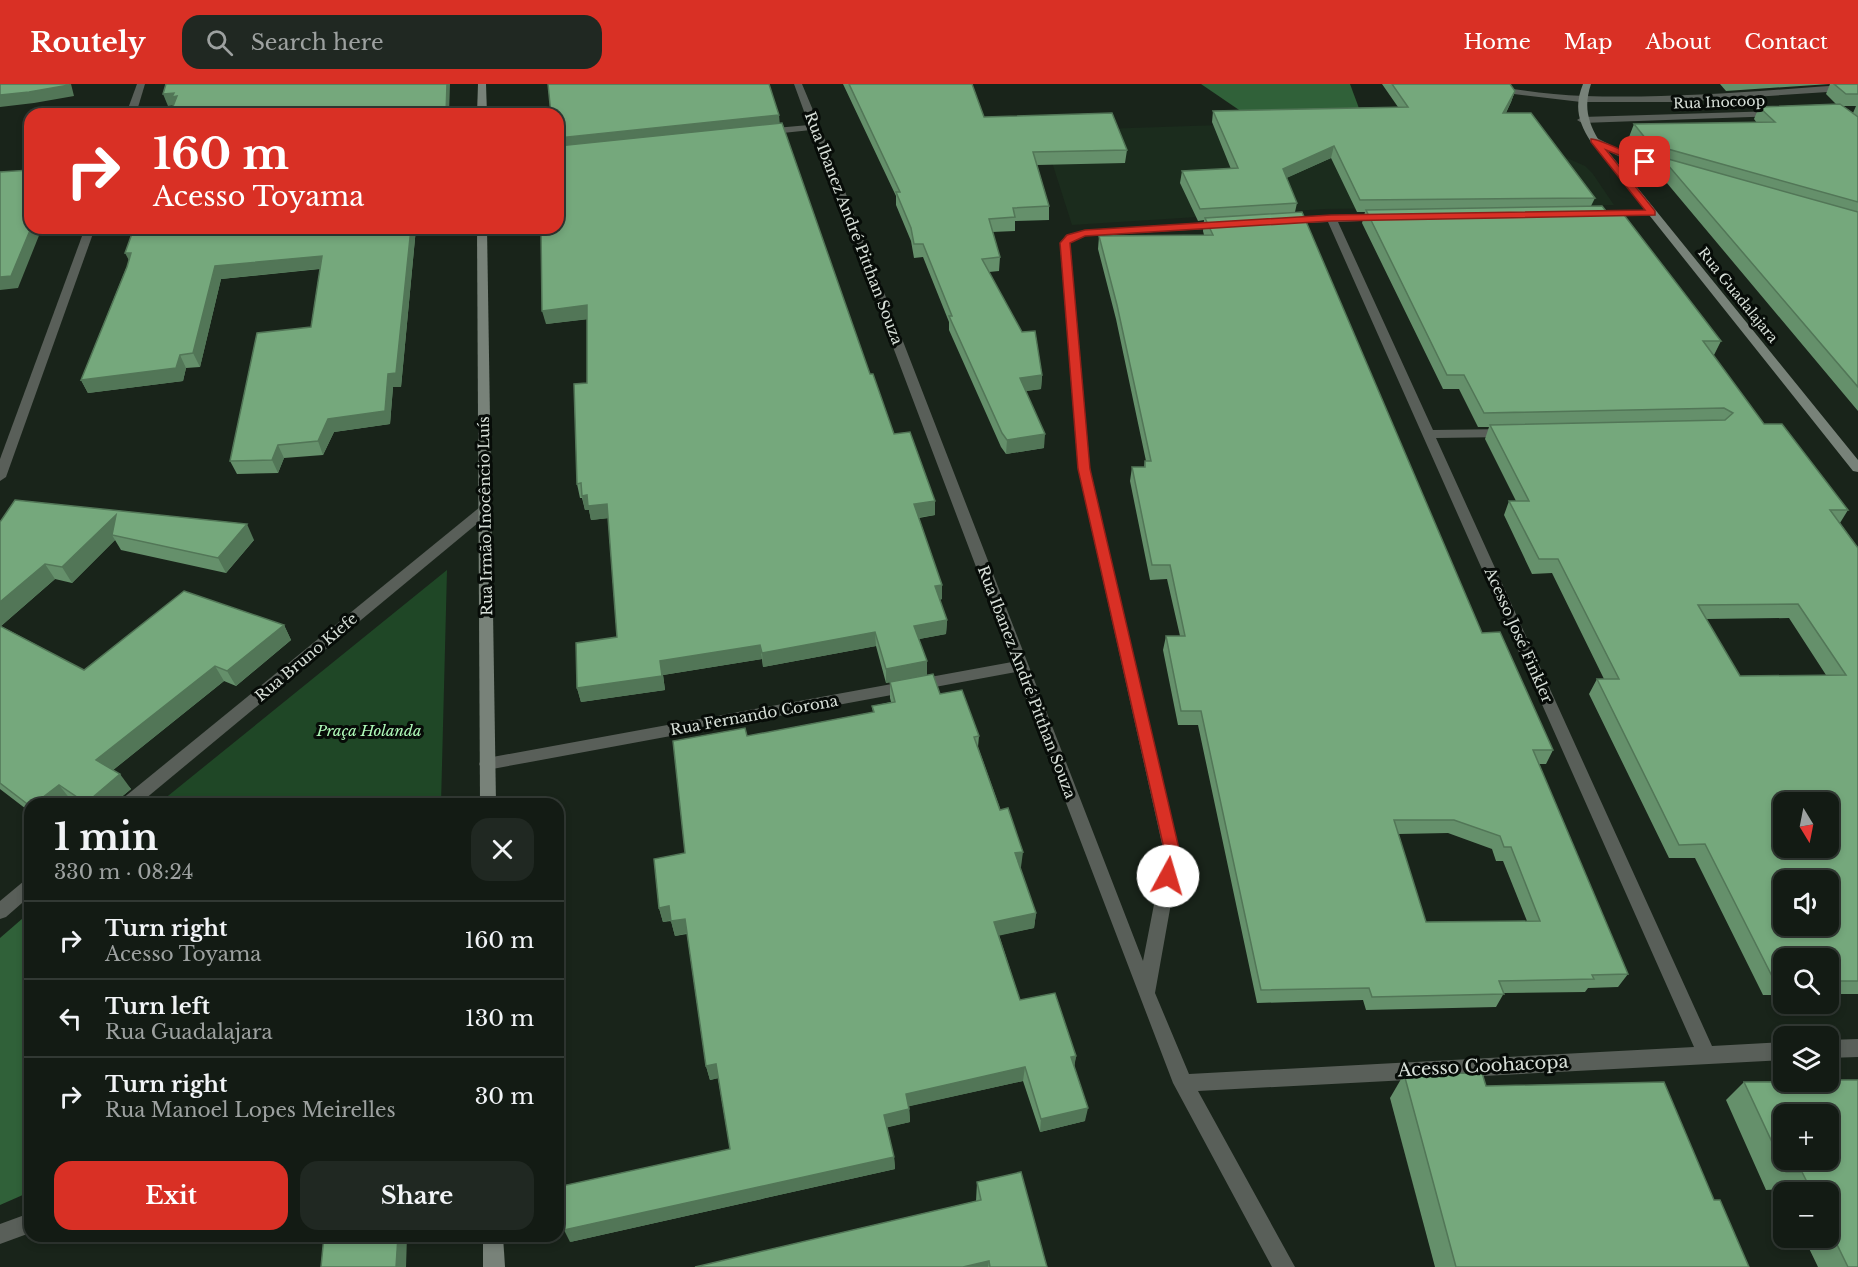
<!DOCTYPE html>
<meta charset="utf-8">
<style>
body{margin:0;font-family:"Libre Baskerville",serif;background:#202822;color:#f1f3f6;height:100vh;display:flex;flex-direction:column;font-size:22px;white-space:nowrap}
*{box-sizing:border-box;margin:0}
p{font-size:20px;color:#9da1a0}
.icon{flex:none;width:33px;height:33px;fill:none;stroke:currentColor;stroke-width:2;stroke-linecap:round;stroke-linejoin:round}
.map{position:relative;flex:1;overflow:hidden}
.panel{position:absolute;left:24px;top:714px;width:540px;height:444px;display:flex;flex-direction:column;background:#131b14;border-radius:18px;box-shadow:0 3px 9px #0003,0 0 0 2px #323934}
.panel>*{flex:none}
.top-card{position:absolute;left:24px;top:24px;width:540px;height:126px;border-radius:18px;box-shadow:0 3px 9px #0003,0 0 0 2px #323934;background:#d93025;color:#fff;overflow:hidden}
.needle{width:39px;rotate:170deg}
.buttons{position:absolute;left:1773px;top:708px;display:grid;gap:12px}
.buttons a{display:grid;place-items:center;width:66px;height:66px;border-radius:12px;background:#131b14;box-shadow:0 3px 9px #0003,0 0 0 2px #323934;font-size:30px}
.pin{position:absolute;display:grid;place-items:center;width:51px;height:51px;color:#fff;margin:-26px;border-radius:12px;box-shadow:0 3px 9px #0006}
.me{position:absolute;width:66px;margin:-33px;rotate:6deg;stroke-linejoin:round;filter:drop-shadow(0 0 4px #0008)}
.turn{display:flex;align-items:center;gap:21px;height:126px;padding:0 30px;font-size:27px}
.turn .icon{width:78px;height:78px;stroke-width:2.5}
.turn b{display:block;font-size:42px;line-height:51px}
.round{display:grid;place-items:center;flex:none;width:63px;height:63px;border-radius:18px;background:#202822}
.summary{display:flex;align-items:center;justify-content:space-between;height:102px;padding:0 30px}
h1{font-size:36px;font-weight:700;line-height:45px}
.primary-button{display:flex;gap:12px;margin-top:auto;padding:12px 30px}
.primary-button a{flex:1;height:69px;border-radius:18px;background:#d93025;color:#fff;font-size:24px;font-weight:700;line-height:69px;text-align:center}
.primary-button a+a{background:#202822;color:#f1f3f6}
ul{padding:0;list-style:none}
li{display:flex;align-items:center;gap:18px;height:78px;padding:0 30px;border-top:2px solid #323934}
li div{flex:1}
li b{display:block;font-size:22px}
li em{font-style:normal}
header{display:flex;align-items:center;gap:36px;box-sizing:border-box;height:84px;padding:0 30px;background:#d93025;color:#fff}
header strong{font-size:28px}
nav{display:flex;gap:33px;margin-inline-start:auto;font-size:21px}
.search{width:420px;height:54px;background:#202822;display:flex;align-items:center;gap:15px;box-sizing:border-box;padding:0 21px;border-radius:18px;color:#9da1a0;font-size:22px}
.map>svg:first-child{display:block}
.built{fill:#1b2c1d}
.green{fill:#1f4726}
.forest{fill:#306139}
.lines{fill:none;stroke-linecap:round;stroke-linejoin:round}
.lane{fill:#595f59;fill-rule:evenodd}
.street{fill:#595f59;fill-rule:evenodd}
.secondary{fill:#788279;fill-rule:evenodd}
.wall{fill:#65906b;fill-rule:evenodd}
.shaded-wall{fill:#527657}
.building{fill:#75a87c;stroke:#527657;stroke-width:1.5;fill-rule:evenodd}
.route{fill:#d93025;stroke:#8d1f18;stroke-width:1.5}
.labels{text-anchor:middle;dominant-baseline:central;stroke-width:6;stroke-linejoin:round;paint-order:stroke}
.far-street-label{font-size:14px;fill:#d8e0d9;stroke:#070c08}
.street-label{font-size:15px;fill:#d8e0d9;stroke:#070c08}
.park-label{font-size:15px;font-style:italic;fill:#affab9;stroke:#070c08}
.near-street-label{font-size:18px;fill:#d8e0d9;stroke:#070c08}
</style>
<header>
<strong>Routely</strong>
<div class="search"><svg class="icon" aria-label="search" viewBox="0 0 24 24"><circle cx="10" cy="10" r="6"/><path d="M15 15l6 6"/></svg>Search here</div>
<nav><a>Home</a><a>Map</a><a>About</a><a>Contact</a></nav>
</header>
<div class="map">
<svg width="1858" height="1183" viewBox="0 0 1858 1183">
<rect width="100%" height="100%" fill="#19241a"/>
<path class="built" d="M 1401,35 L 1549,66 L 1585,82 L 1593,90 L 1614,121 L 1325,125 L 1072,141 L 1042,47 Z"/>
<path class="green" d="M 447,486 L 441,720 L 158,720 Z"/>
<g class="forest">
<path d="M 1201,0 L 1350,0 L 1360,27 L 1245,30 Z"/>
<path d="M 30,828 L 30,1089 L 25,1110 L 0,1121 L 0,854 Z"/>
</g>
<g class="lines">
<g class="lane">
<path d="M 1452,0 C 1496,0 1539,11 1584,12 C 1675,15 1767,6 1858,0 L 1858,6 L 1679,18 L 1581,18 L 1456,3 Z"/>
<path d="M 30,795 L 30,812 L 6,833 L 0,835 L 0,817 L 24,797 Z"/>
<path d="M 30,1129 L 30,1149 L 0,1160 L 0,1140 Z"/>
</g>
<g class="street">
<path d="M 137,0 L 145,0 L 136,30 L 126,30 Z"/>
<path d="M 794,0 L 802,0 L 820,43 L 1143,877 L 1164,769 L 1078,385 L 1060,159 L 1066,151 L 1085,146 L 1223,138 L 1228,141 L 1223,144 L 1085,152 L 1074,155 L 1070,159 L 1090,385 L 1180,769 L 1155,909 L 1189,990 L 1694,963 L 1328,138 L 1286,140 L 1281,137 L 1286,134 L 1382,130 L 1387,133 L 1382,136 L 1338,138 L 1433,346 L 1508,345 L 1514,349 L 1508,353 L 1436,354 L 1712,962 L 1784,958 L 1784,976 L 1198,1007 L 1295,1183 L 1272,1183 L 1173,999 L 1016,588 L 487,686 L 481,684 L 479,680 L 481,676 L 487,674 L 1012,578 L 811,46 L 764,51 L 759,48 L 764,45 L 809,41 Z"/>
<path d="M 1776,27 L 1779,28 L 1779,32 L 1582,39 L 1577,36 L 1582,33 Z"/>
<path d="M 1591,54 L 1597,54 L 1628,70 L 1681,87 L 1676,90 L 1622,74 L 1591,58 Z"/>
<path d="M 1652,126 L 1656,127 L 1656,131 L 1604,133 L 1599,130 L 1604,127 Z"/>
<path d="M 85,144 L 95,144 L 6,393 L 0,397 L 0,375 Z"/>
<path d="M 485,422 L 492,426 L 490,429 L 139,720 L 120,720 L 122,715 L 480,423 Z"/>
<path d="M 1858,955 L 1858,973 L 1828,974 L 1828,956 Z"/>
</g>
<g class="secondary">
<path d="M 478,0 L 486,0 L 487,30 L 477,30 Z"/>
<path d="M 1583,0 L 1591,0 C 1584,21 1587,36 1598,55 L 1858,376 L 1858,388 L 1853,387 L 1591,58 C 1578,38 1574,22 1583,0 Z"/>
<path d="M 477,144 L 487,144 L 496,720 L 480,720 Z"/>
<path d="M 483,1152 L 503,1152 L 505,1183 L 483,1183 Z"/>
</g>
</g>
<g class="wall">
<path d="M 843,0 L 972,0 L 984,33 L 1127,66 L 1125,79 L 1037,81 L 1049,122 L 1049,136 L 1015,137 L 1015,147 L 992,148 L 1000,173 L 999,187 L 989,188 L 1042,291 L 1041,305 L 1026,307 L 1044,364 L 1006,370 L 1001,363 L 949,246 L 949,238 L 923,173 L 914,174 L 911,157 L 896,121 L 896,112 Z"/>
<path d="M 1382,0 L 1510,0 L 1515,7 L 1511,18 L 1506,29 L 1595,114 L 1591,122 L 1721,257 L 1714,271 L 1713,271 L 1764,340 L 1848,426 L 1840,439 L 1858,464 L 1858,910 L 1828,910 L 1828,874 L 1784,874 L 1784,911 L 1763,911 L 1695,774 L 1669,774 L 1589,610 L 1597,595 L 1604,595 L 1552,489 L 1532,490 L 1504,431 L 1509,417 L 1516,417 L 1485,355 L 1489,343 L 1478,343 L 1459,305 L 1443,305 L 1362,139 L 1365,128 L 1357,128 L 1331,74 L 1286,94 L 1297,119 L 1295,128 L 1482,549 L 1553,666 L 1546,680 L 1539,680 L 1628,890 L 1618,903 L 1588,904 L 1585,908 L 1504,909 L 1496,923 L 1366,926 L 1363,916 L 1257,919 L 1198,641 L 1178,641 L 1163,566 L 1166,552 L 1180,552 L 1167,495 L 1150,496 L 1130,397 L 1132,383 L 1144,383 L 1145,377 L 1146,377 L 1116,235 L 1098,165 L 1099,152 L 1204,151 L 1203,147 L 1204,136 L 1198,137 L 1180,99 L 1182,87 L 1231,85 L 1212,38 L 1213,27 L 1398,23 ZM 1789,534 L 1826,591 L 1740,592 L 1706,535 ZM 1448,749 L 1492,765 L 1496,777 L 1503,777 L 1527,837 L 1426,838 L 1398,750 Z"/>
<path d="M 1720,0 L 1858,0 L 1858,327 L 1656,86 L 1660,77 L 1645,72 L 1629,53 L 1634,40 L 1757,39 L 1754,35 L 1759,23 L 1836,20 L 1826,10 L 1830,0 L 1726,7 ZM 1843,22 L 1856,22 L 1853,29 Z"/>
<path d="M 558,30 L 779,31 L 779,39 L 870,290 L 894,350 L 935,431 L 919,434 L 942,501 L 942,515 L 939,516 L 947,536 L 946,550 L 919,555 L 927,577 L 927,591 L 940,610 L 979,652 L 978,663 L 1021,783 L 1020,783 L 1036,829 L 1034,844 L 999,851 L 1020,916 L 1076,972 L 1074,982 L 1085,1037 L 1040,1048 L 1023,997 L 909,1022 L 910,1038 L 887,1043 L 894,1073 L 895,1085 L 570,1158 L 730,1065 L 718,994 L 710,996 L 706,982 L 687,850 L 675,852 L 671,837 L 663,838 L 659,824 L 685,769 L 747,652 L 873,628 L 872,622 L 891,618 L 890,614 L 890,598 L 886,599 L 876,562 L 763,583 L 762,575 L 663,591 L 665,606 L 581,618 L 577,604 L 617,553 L 608,434 L 591,436 L 589,426 L 585,426 L 582,414 L 580,414 L 577,400 L 587,299 L 587,235 L 546,240 L 558,144 Z"/>
<path d="M 416,144 L 401,303 L 393,303 L 390,340 L 334,348 L 323,371 L 284,374 L 278,389 L 237,390 L 230,377 L 311,243 L 320,185 L 221,195 L 200,283 L 186,284 L 183,297 L 88,309 L 81,296 L 129,177 Z"/>
<path d="M 0,438 L 254,456 L 226,489 L 121,466 L 115,456 L 72,499 L 55,495 L 1,542 L 84,586 L 284,541 L 291,556 L 236,602 L 224,597 L 113,686 L 131,705 L 113,720 L 76,720 L 71,716 L 30,720 L 30,728 L 0,705 Z"/>
<path d="M 1404,990 L 1486,1002 L 1714,1116 L 1749,1183 L 1435,1183 L 1390,1014 Z"/>
<path d="M 1858,996 L 1858,1183 L 1818,1183 L 1804,1154 L 1828,1154 L 1828,1108 L 1784,1109 L 1782,1105 L 1766,1106 L 1726,1016 L 1744,998 Z"/>
<path d="M 977,1098 L 1047,1183 L 695,1183 L 976,1117 Z"/>
</g>
<g class="shaded-wall">
<path d="M 71,0 L 74,12 L 34,19 L 0,23 L 0,11 Z"/>
<path d="M 447,0 L 450,0 L 449,30 L 446,30 Z"/>
<path d="M 1515,7 L 1511,18 L 1500,40 L 1503,29 Z"/>
<path d="M 174,9 L 177,12 L 176,21 L 168,22 L 163,10 Z"/>
<path d="M 779,31 L 780,42 L 558,65 L 558,54 Z"/>
<path d="M 1334,62 L 1331,74 L 1280,97 L 1283,85 Z"/>
<path d="M 31,144 L 42,144 L 18,204 L 0,206 L 0,193 Z"/>
<path d="M 411,144 L 416,144 L 401,303 L 393,303 L 390,340 L 334,348 L 323,371 L 318,357 L 328,335 L 388,290 Z"/>
<path d="M 125,169 L 131,169 L 132,182 Z"/>
<path d="M 322,172 L 327,184 L 221,195 L 200,283 L 193,269 L 215,182 Z"/>
<path d="M 587,221 L 590,235 L 546,240 L 542,227 Z"/>
<path d="M 180,271 L 186,284 L 183,297 L 88,309 L 81,296 Z"/>
<path d="M 1042,291 L 1041,305 L 1019,308 L 1020,294 Z"/>
<path d="M 1045,350 L 1044,364 L 1006,370 L 1007,356 Z"/>
<path d="M 278,361 L 284,374 L 278,389 L 272,376 Z"/>
<path d="M 587,411 L 607,420 L 610,434 L 591,436 L 589,426 L 585,426 L 582,412 Z"/>
<path d="M 935,417 L 935,431 L 914,434 L 914,420 Z"/>
<path d="M 116,431 L 112,451 L 115,456 L 72,499 L 62,483 Z"/>
<path d="M 247,440 L 254,456 L 226,489 L 218,474 Z"/>
<path d="M 45,480 L 55,495 L 0,543 L 0,518 Z"/>
<path d="M 942,501 L 942,515 L 935,517 L 935,502 Z"/>
<path d="M 947,536 L 946,550 L 914,556 L 914,542 Z"/>
<path d="M 284,541 L 291,556 L 236,602 L 227,587 Z"/>
<path d="M 875,548 L 876,562 L 763,583 L 762,569 Z"/>
<path d="M 760,561 L 762,575 L 663,591 L 665,606 L 581,618 L 577,604 L 660,577 Z"/>
<path d="M 927,577 L 927,591 L 886,599 L 886,585 Z"/>
<path d="M 215,582 L 224,597 L 107,691 L 96,676 Z"/>
<path d="M 120,690 L 131,705 L 113,720 L 86,720 L 86,719 Z"/>
<path d="M 59,701 L 71,716 L 66,720 L 34,720 Z"/>
<path d="M 1023,768 L 1021,783 L 1014,784 L 1015,769 Z"/>
<path d="M 669,822 L 672,836 L 663,838 L 659,824 Z"/>
<path d="M 1036,829 L 1034,844 L 993,853 L 994,838 Z"/>
<path d="M 685,835 L 688,849 L 675,852 L 671,837 Z"/>
<path d="M 1076,972 L 1074,985 L 1071,973 Z"/>
<path d="M 716,980 L 719,994 L 710,996 L 706,982 Z"/>
<path d="M 1025,983 L 1023,997 L 906,1023 L 906,1010 Z"/>
<path d="M 1088,1024 L 1085,1037 L 1040,1048 L 1041,1035 Z"/>
<path d="M 909,1025 L 910,1038 L 885,1044 L 884,1031 Z"/>
<path d="M 894,1073 L 895,1085 L 570,1158 L 564,1146 Z"/>
<path d="M 398,1152 L 407,1152 L 406,1183 L 396,1183 Z"/>
<path d="M 989,1177 L 988,1183 L 963,1183 Z"/>
</g>
<g class="building">
<path d="M 0,0 L 69,0 L 69,1 L 29,8 L 0,11 Z"/>
<path d="M 166,0 L 447,0 L 446,30 L 170,30 L 177,12 L 172,13 L 174,9 L 163,10 Z"/>
<path d="M 548,0 L 769,0 L 779,31 L 558,54 L 558,30 L 551,30 Z"/>
<path d="M 849,0 L 972,0 L 984,33 L 1112,29 L 1127,66 L 1033,68 L 1049,122 L 1013,124 L 1015,133 L 989,135 L 1000,173 L 982,175 L 1022,248 L 1035,247 L 1042,291 L 1020,294 L 1045,350 L 1007,356 L 1002,349 L 949,232 L 952,232 L 923,160 L 914,160 L 911,144 L 896,108 L 900,108 Z"/>
<path d="M 1392,0 L 1510,0 L 1515,7 L 1503,29 L 1531,29 L 1595,114 L 1360,116 L 1334,62 L 1283,85 L 1297,119 L 1200,125 L 1182,87 L 1238,84 L 1213,27 L 1408,23 Z"/>
<path d="M 1834,0 L 1858,0 L 1858,10 L 1846,10 Z"/>
<path d="M 1840,20 L 1858,33 L 1858,118 L 1650,60 L 1634,40 L 1775,38 L 1759,23 Z"/>
<path d="M 782,39 L 870,290 L 873,290 L 894,350 L 910,348 L 935,417 L 914,420 L 942,501 L 935,502 L 947,536 L 914,542 L 927,577 L 886,585 L 875,548 L 762,569 L 760,561 L 660,577 L 662,592 L 577,604 L 576,559 L 617,553 L 607,420 L 588,422 L 587,411 L 582,412 L 581,399 L 577,400 L 574,300 L 587,299 L 587,221 L 542,227 L 541,144 L 558,144 L 558,62 Z"/>
<path d="M 1661,73 L 1858,128 L 1858,303 Z"/>
<path d="M 30,86 L 30,144 L 31,144 L 11,192 L 0,193 L 0,88 Z"/>
<path d="M 1602,122 L 1606,127 L 1621,127 L 1721,257 L 1703,257 L 1764,340 L 1782,340 L 1848,426 L 1830,426 L 1858,464 L 1858,897 L 1828,897 L 1828,874 L 1784,874 L 1784,898 L 1775,898 L 1705,760 L 1679,761 L 1597,595 L 1619,595 L 1558,475 L 1539,475 L 1509,417 L 1529,417 L 1490,341 L 1725,336 L 1733,329 L 1724,324 L 1484,329 L 1464,291 L 1447,291 L 1366,126 ZM 1798,520 L 1846,591 L 1740,592 L 1698,521 ZM 1784,718 L 1828,718 L 1828,764 L 1784,764 ZM 1784,796 L 1828,796 L 1828,842 L 1784,842 Z"/>
<path d="M 1302,128 L 1482,549 L 1500,548 L 1553,666 L 1533,666 L 1628,890 L 1592,891 L 1594,895 L 1499,897 L 1504,910 L 1372,913 L 1369,904 L 1261,906 L 1201,627 L 1181,627 L 1166,552 L 1185,552 L 1170,481 L 1152,481 L 1132,383 L 1145,383 L 1145,377 L 1151,377 L 1117,221 L 1099,152 L 1213,151 L 1205,134 ZM 1394,736 L 1454,736 L 1500,752 L 1504,763 L 1511,763 L 1540,837 L 1426,838 Z"/>
<path d="M 134,144 L 411,144 L 396,289 L 388,290 L 385,327 L 328,335 L 318,357 L 278,361 L 272,376 L 230,377 L 257,249 L 311,243 L 322,172 L 215,182 L 193,269 L 180,271 L 176,284 L 81,296 L 127,183 L 131,169 L 125,169 Z"/>
<path d="M 15,416 L 247,440 L 218,474 L 112,451 L 116,431 L 62,483 L 45,480 L 0,518 L 0,438 Z"/>
<path d="M 184,507 L 284,541 L 227,587 L 215,582 L 96,676 L 120,690 L 86,719 L 59,701 L 34,720 L 30,720 L 30,722 L 0,699 L 0,542 L 84,586 Z"/>
<path d="M 933,590 L 940,610 L 962,606 L 979,652 L 974,653 L 1000,726 L 1008,724 L 1023,768 L 1015,769 L 1036,829 L 994,838 L 1020,916 L 1055,909 L 1076,972 L 1071,973 L 1088,1024 L 1041,1035 L 1025,983 L 906,1010 L 909,1025 L 884,1031 L 894,1073 L 564,1146 L 562,1102 L 730,1065 L 716,980 L 706,982 L 685,835 L 671,837 L 669,822 L 659,824 L 654,775 L 685,769 L 673,657 L 745,644 L 747,652 L 874,628 L 872,622 L 895,618 L 890,598 Z"/>
<path d="M 1482,989 L 1486,1002 L 1664,998 L 1714,1116 L 1720,1116 L 1749,1183 L 1456,1183 L 1404,990 Z"/>
<path d="M 1828,996 L 1858,996 L 1858,1183 L 1848,1183 L 1828,1142 L 1828,1108 L 1812,1108 L 1802,1088 L 1786,1088 L 1744,998 L 1828,998 ZM 1784,1030 L 1828,1030 L 1828,1076 L 1784,1076 Z"/>
<path d="M 1021,1088 L 1047,1183 L 990,1183 L 989,1177 L 963,1183 L 695,1183 L 981,1116 L 977,1098 Z"/>
<path d="M 324,1152 L 398,1152 L 396,1183 L 321,1183 Z"/>
</g>
<path class="route" d="M 1591,55 C 1599,54 1635,73 1648,77 L 1648,80 L 1645,81 L 1606,66 L 1655,127 L 1655,131 L 1331,137 L 1085,152 L 1070,159 L 1090,385 L 1180,769 L 1173,797 L 1162,797 L 1160,792 L 1165,769 L 1078,385 L 1060,159 L 1067,151 L 1085,146 L 1331,131 L 1645,126 L 1591,58 Z"/>
<g class="labels">
<g class="far-street-label">
<text transform="translate(1719 18) rotate(-2)">Rua Inocoop</text>
<text transform="translate(1738 211) rotate(51)">Rua Guadalajara</text>
</g>
<g class="street-label">
<text transform="translate(854 144) rotate(69)">Rua Ibanez André Pitthan Souza</text>
<text transform="translate(485 432) rotate(-91)">Rua Irmão Inocêncio Luís</text>
<text transform="translate(1519 551) rotate(66)">Acesso José Finkler</text>
<text transform="translate(306 573) rotate(-40)">Rua Bruno Kiefe</text>
<text transform="translate(1027 598) rotate(69)">Rua Ibanez André Pitthan Souza</text>
<text transform="translate(754 631) rotate(-10)">Rua Fernando Corona</text>
</g>
<g class="park-label">
<text x="369" y="646">Praça Holanda</text>
</g>
<g class="near-street-label">
<text transform="translate(1483 982) rotate(-3)">Acesso Coohacopa</text>
</g>
</g>
</svg>
<div class="buttons">
<a><svg class="needle" viewBox="-14 -14 28 28"><path d="M0-13l5 13h-10z" fill="#e53935"/><path d="M0 13l5-13h-10z" fill="#9da1a0"/></svg></a>
<a><svg class="icon" aria-label="sound" viewBox="0 0 24 24"><path d="M4 9h4l5-4v14l-5-4H4zM17 9q2 3 0 6"/></svg></a>
<a><svg class="icon" aria-label="search" viewBox="0 0 24 24"><circle cx="10" cy="10" r="6"/><path d="M15 15l6 6"/></svg></a>
<a><svg class="icon" aria-label="layers" viewBox="0 0 24 24"><path d="M12 4l9 5-9 5-9-5zM3 14l9 5 9-5"/></svg></a>
<a>+</a>
<a>−</a>
</div>
<div class="pin" style="left:1645px;top:78px;background:#d93025"><svg class="icon" aria-label="arrive" viewBox="0 0 24 24"><path d="M6 21V4h12l-3 4 3 4H6"/></svg></div>
<svg class="me" style="left:1168px;top:792px" viewBox="-20 -20 40 40"><circle r="19" fill="#fff"/><path d="M0-13L10 11 0 6-10 11z" fill="#d93025"/></svg>
<div class="top-card">
<div class="turn"><svg class="icon" aria-label="right" viewBox="0 0 24 24"><path d="M7 20v-9h11M14 6l5 5-5 5"/></svg><div><b>160 m</b>Acesso Toyama</div></div>
</div>
<section class="panel">
<div class="summary"><div><h1>1 min</h1><p>330 m · 08:24</p></div><a class="round"><svg class="icon" aria-label="close" viewBox="0 0 24 24"><path d="M6 6l12 12M18 6L6 18"/></svg></a></div>
<ul>
<li><svg class="icon" aria-label="right" viewBox="0 0 24 24"><path d="M7 20v-9h11M14 6l5 5-5 5"/></svg><div><b>Turn right</b><p>Acesso Toyama</p></div><em>160 m</em></li>
<li><svg class="icon" aria-label="left" viewBox="0 0 24 24"><path d="M17 20v-9H6M10 6l-5 5 5 5"/></svg><div><b>Turn left</b><p>Rua Guadalajara</p></div><em>130 m</em></li>
<li><svg class="icon" aria-label="right" viewBox="0 0 24 24"><path d="M7 20v-9h11M14 6l5 5-5 5"/></svg><div><b>Turn right</b><p>Rua Manoel Lopes Meirelles</p></div><em>30 m</em></li>
</ul>
<div class="primary-button"><a>Exit</a><a>Share</a></div>
</section>
</div>
